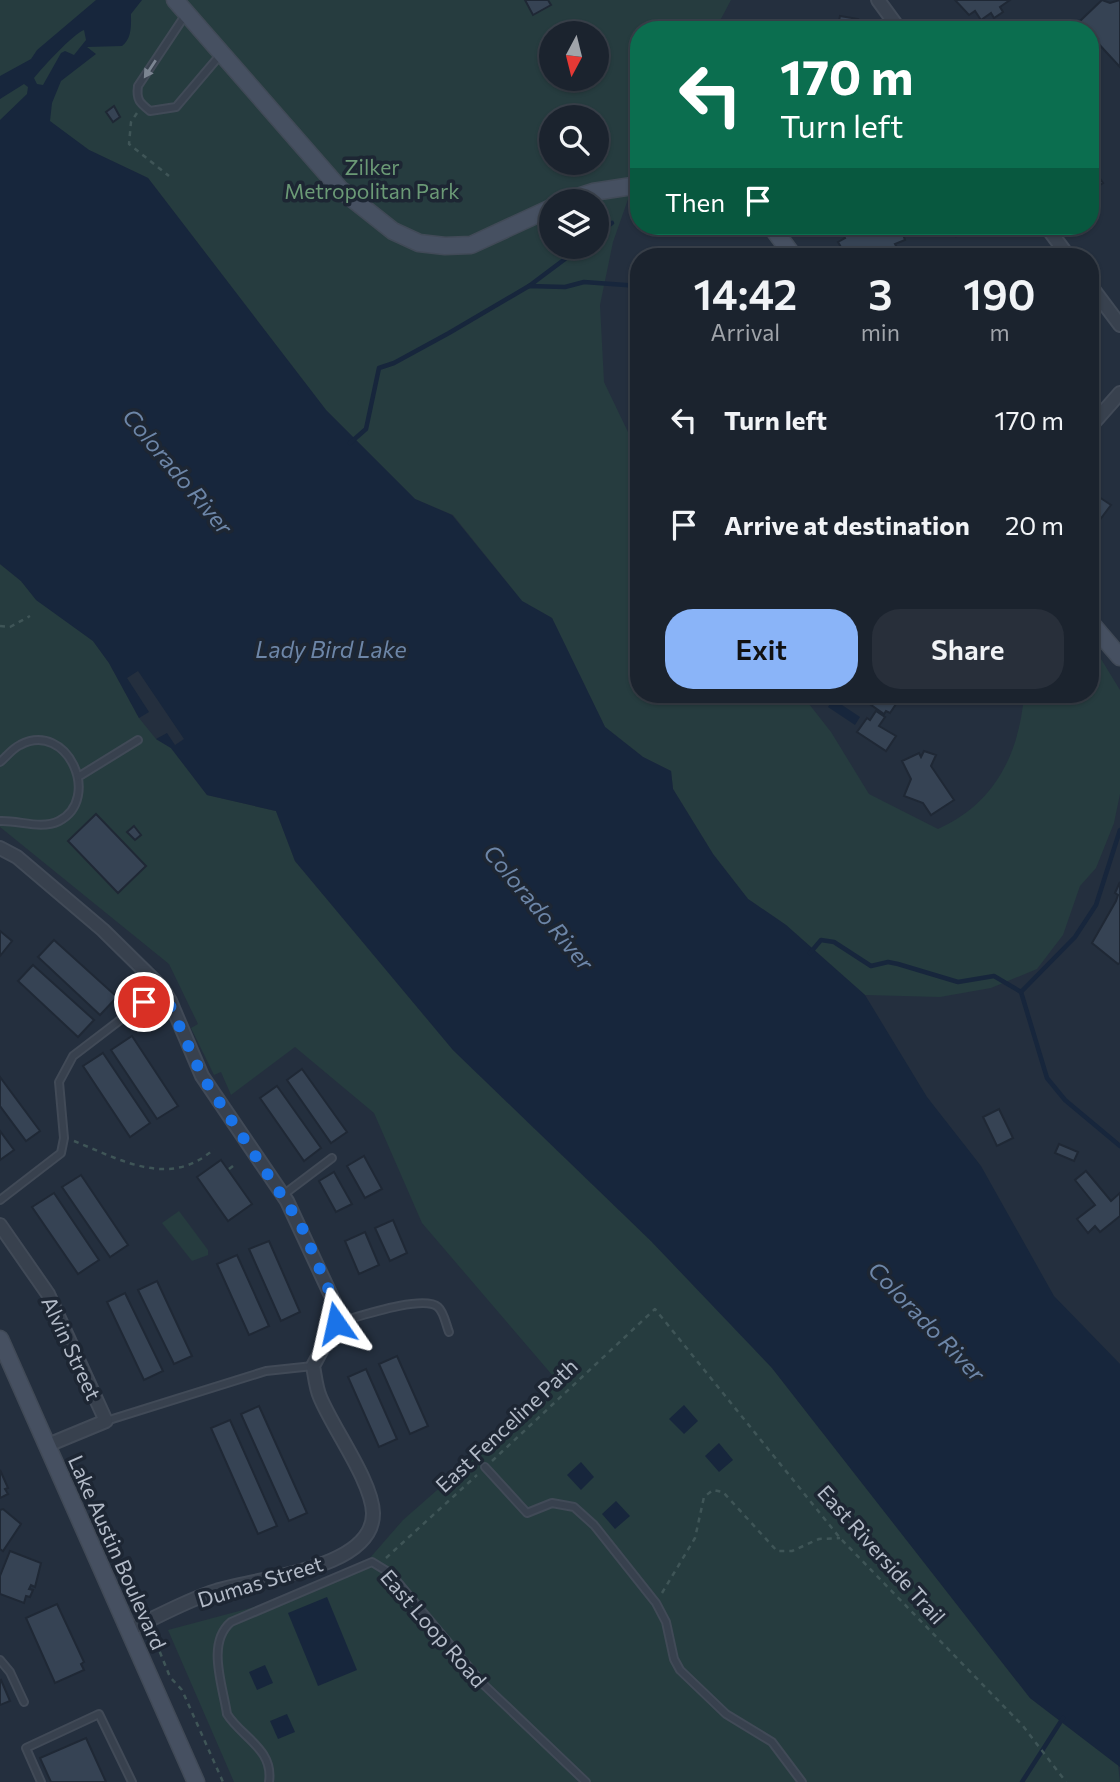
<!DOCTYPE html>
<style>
body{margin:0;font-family:Commissioner,sans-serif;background:#282f3a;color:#f1f3f6;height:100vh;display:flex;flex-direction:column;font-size:26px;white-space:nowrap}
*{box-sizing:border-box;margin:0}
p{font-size:23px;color:#a0a4aa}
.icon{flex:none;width:38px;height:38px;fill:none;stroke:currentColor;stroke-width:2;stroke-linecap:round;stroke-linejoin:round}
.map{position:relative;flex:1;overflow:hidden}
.sheet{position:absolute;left:630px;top:248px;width:469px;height:455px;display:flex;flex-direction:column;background:#1b232e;border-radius:28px;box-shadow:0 2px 5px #0004,0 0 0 2px #39404a}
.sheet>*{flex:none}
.hud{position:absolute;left:630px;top:21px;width:469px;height:214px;border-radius:28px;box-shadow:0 2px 5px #0004,0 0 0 2px #39404a;background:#0b6e4f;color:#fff;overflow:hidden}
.needle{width:46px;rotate:187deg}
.tools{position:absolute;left:539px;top:21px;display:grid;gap:14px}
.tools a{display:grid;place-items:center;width:70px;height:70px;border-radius:50%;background:#1b232e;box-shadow:0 2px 5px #0004,0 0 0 2px #39404a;font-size:35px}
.pin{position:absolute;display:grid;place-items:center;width:60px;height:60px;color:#fff;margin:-30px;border:4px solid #fff;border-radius:50%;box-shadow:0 2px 7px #0007}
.me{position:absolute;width:77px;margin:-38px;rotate:349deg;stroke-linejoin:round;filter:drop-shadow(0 0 5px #0008)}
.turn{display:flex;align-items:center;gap:24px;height:147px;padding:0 35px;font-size:32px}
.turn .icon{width:91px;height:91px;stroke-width:2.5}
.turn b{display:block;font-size:49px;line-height:60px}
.then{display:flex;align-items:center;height:66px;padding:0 35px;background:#0003;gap:14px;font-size:26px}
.eta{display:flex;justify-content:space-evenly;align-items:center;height:119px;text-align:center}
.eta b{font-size:42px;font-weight:600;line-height:49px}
.cta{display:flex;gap:14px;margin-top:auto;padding:14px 35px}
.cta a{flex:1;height:80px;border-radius:28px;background:#8ab4f8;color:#111;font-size:28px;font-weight:600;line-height:80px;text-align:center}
.cta a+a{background:#282f3a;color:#f1f3f6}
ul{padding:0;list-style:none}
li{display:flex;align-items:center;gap:21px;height:105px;padding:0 35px}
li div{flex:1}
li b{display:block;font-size:26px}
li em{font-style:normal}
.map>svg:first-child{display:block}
.green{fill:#263c3f;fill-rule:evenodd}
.water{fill:#17263c;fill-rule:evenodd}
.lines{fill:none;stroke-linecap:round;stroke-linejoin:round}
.stream{stroke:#17263c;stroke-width:4.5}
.building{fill:#364354;stroke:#1f2835;stroke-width:2}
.lane-casing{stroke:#414a57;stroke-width:10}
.street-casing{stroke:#414a57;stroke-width:16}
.secondary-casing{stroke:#414a57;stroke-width:19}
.path{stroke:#3f5557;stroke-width:2.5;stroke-dasharray:5 5;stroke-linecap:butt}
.lane{stroke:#38414e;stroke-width:6}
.street{stroke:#38414e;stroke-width:12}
.secondary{stroke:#465061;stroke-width:16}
.oneway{fill:#7c8592}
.route{stroke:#1a73e8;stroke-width:12;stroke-dasharray:0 21.6}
.labels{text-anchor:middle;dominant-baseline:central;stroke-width:7;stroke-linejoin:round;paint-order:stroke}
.park-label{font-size:21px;fill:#6b9a76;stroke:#1d2633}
.street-label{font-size:21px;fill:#b4bcc9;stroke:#1d2633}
.water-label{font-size:23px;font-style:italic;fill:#6d86a8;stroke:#1d2633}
</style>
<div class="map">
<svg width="1120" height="1782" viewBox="0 0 1120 1782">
<rect width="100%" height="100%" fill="#242f3e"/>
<g class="green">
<path d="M 0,0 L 731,0 L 715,30 L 639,30 L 639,168 L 613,242 L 600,305 L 604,382 L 639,455 L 639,695 L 802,695 L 831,732 L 869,794 L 938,829 C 994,804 1019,755 1024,695 L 1090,695 L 1090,641 L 1120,690 L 1120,794 L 1114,823 L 1096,868 L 1080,886 L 1063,935 L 1037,969 L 991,988 L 940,997 L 865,995 L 786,925 L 748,899 L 713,854 L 673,789 L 671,771 L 643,757 L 605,727 L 552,618 L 522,601 L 453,515 L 415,499 L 326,410 L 148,178 L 89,150 L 26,105 L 0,125 L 0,99 L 6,93 L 0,76 ZM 551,33 L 597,33 L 597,79 L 551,79 ZM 551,117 L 597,117 L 597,163 L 551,163 ZM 551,201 L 597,201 L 597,247 L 551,247 Z"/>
<path d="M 0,564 L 21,581 L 37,600 L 93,641 L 109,663 L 139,718 L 156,739 L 171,748 L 207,795 L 276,811 L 295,861 L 453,1050 L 651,1241 L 772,1368 L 1030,1698 L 1118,1765 L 1120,1782 L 234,1782 L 168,1630 L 269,1603 L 362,1567 L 403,1520 L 559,1383 L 422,1223 L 374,1113 L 295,1047 L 231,1095 L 221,1072 L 214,1075 L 191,1028 L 198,1024 L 169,964 L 0,827 Z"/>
<path d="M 179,1211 L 208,1250 L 208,1255 L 192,1261 L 162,1223 Z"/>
</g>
<g class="water">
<path d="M 96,0 L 142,0 L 131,14 C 131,26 132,38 122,46 L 87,47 L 96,54 L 61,81 L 52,103 L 50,121 L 89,150 L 148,178 L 326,410 L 415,499 L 452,515 L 522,601 L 552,618 L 605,727 L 643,757 L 671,771 L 673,789 L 713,854 L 748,899 L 786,925 L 865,995 L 927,1097 L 981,1166 L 1054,1296 L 1120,1364 L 1120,1767 L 1030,1698 L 772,1368 L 651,1241 L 453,1050 L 295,861 L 276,811 L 207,795 L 171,748 L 156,739 L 167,733 L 175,745 L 184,739 L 138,671 L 127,678 L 149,712 L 139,718 L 109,663 L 93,641 L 36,600 L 21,581 L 0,564 L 0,120 L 27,94 L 28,87 L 24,84 L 0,99 L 0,76 L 31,59 L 37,50 ZM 84,30 L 86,40 L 74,55 L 65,51 L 61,53 L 43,85 L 37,84 L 34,78 C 43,67 73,34 84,30 Z"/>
<path d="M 833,699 L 860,717 L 855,725 L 828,707 Z"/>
<path d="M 684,1405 L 698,1421 L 684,1434 L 669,1419 Z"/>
<path d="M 719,1443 L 733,1460 L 719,1472 L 705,1456 Z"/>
<path d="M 581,1462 L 594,1477 L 581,1490 L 567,1475 Z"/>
<path d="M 616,1501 L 630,1516 L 615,1529 L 602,1514 Z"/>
<path d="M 327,1597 L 357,1670 L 318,1686 L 288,1613 Z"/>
<path d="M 265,1665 L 273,1683 L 257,1690 L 249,1672 Z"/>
<path d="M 287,1714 L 295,1732 L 278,1739 L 270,1721 Z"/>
</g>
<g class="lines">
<g class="stream">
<path d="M 597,234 L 612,223"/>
<path d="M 529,286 L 581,247"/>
<path d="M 350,443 L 366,429 L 379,368 L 394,363 L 449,333 L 529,286 L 565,287 L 584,282 L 639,286"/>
<path d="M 810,953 L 821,940 L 834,942 L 871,966 L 888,962 L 898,964 L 958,982 L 994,976 L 1021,992 L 1047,1078 L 1065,1100 L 1120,1146"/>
<path d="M 1021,992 L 1075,937 L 1096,905 L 1120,830"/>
<path d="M 1022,1782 L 1063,1718"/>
</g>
</g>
<g class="building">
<path d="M 525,0 L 548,0 L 551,5 L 533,15 Z"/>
<path d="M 955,0 L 1010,0 L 1000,7 L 1003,12 L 994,18 L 991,13 L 981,20 L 975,11 L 969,15 Z"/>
<path d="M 1102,0 L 1110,3 L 1120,0 L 1120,67 L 1096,41 L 1098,39 L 1090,30 L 1079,22 Z"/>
<path d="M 840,16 L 858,19 L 856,30 L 837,30 Z"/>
<path d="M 114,106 L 120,117 L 113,122 L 106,112 Z"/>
<path d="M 1091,148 L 1099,160 L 1091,165 L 1103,183 L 1090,192 L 1090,149 Z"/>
<path d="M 843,226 L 907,226 L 901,229 L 905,240 L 895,244 L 901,255 L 860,257 L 857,248 L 845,254 L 838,242 L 845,238 L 840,228 Z"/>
<path d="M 950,226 L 971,226 L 956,236 Z"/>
<path d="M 1096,495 L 1111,505 L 1090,533 L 1090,504 Z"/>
<path d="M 857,695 L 883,695 L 896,704 L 890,713 L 886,711 L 884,714 Z"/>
<path d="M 876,711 L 885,717 L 879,726 L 896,736 L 886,751 L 857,732 L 867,718 L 870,720 Z"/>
<path d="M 924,751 L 936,755 L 931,766 L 954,800 L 931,815 L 923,803 L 904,796 L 911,779 L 902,761 L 919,753 L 921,757 Z"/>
<path d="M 96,814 L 146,866 L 118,893 L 68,841 Z"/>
<path d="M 134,826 L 141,835 L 135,840 L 127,832 Z"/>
<path d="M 1120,882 L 1120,963 L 1118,964 L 1092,943 L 1116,901 L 1118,895 L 1115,893 Z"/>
<path d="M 0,931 L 12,941 L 0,956 Z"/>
<path d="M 54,940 L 117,997 L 100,1015 L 38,957 Z"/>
<path d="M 33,965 L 94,1020 L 78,1037 L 18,981 Z"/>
<path d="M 132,1036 L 178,1106 L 157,1119 L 111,1050 Z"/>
<path d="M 103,1053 L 150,1123 L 130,1137 L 83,1066 Z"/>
<path d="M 302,1069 L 347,1132 L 331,1143 L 287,1080 Z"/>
<path d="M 0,1077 L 40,1131 L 26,1141 L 0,1106 Z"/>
<path d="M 277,1086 L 321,1148 L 304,1161 L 260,1098 Z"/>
<path d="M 999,1109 L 1013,1138 L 997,1146 L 983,1117 Z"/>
<path d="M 0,1131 L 14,1150 L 0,1160 Z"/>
<path d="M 1059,1144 L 1078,1152 L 1074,1161 L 1055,1153 Z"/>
<path d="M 364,1156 L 382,1189 L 365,1198 L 347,1166 Z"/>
<path d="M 221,1160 L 252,1204 L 228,1221 L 197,1177 Z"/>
<path d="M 1086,1171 L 1111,1201 L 1120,1193 L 1120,1216 L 1100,1232 L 1095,1226 L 1088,1233 L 1077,1219 L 1095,1205 L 1075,1180 Z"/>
<path d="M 334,1172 L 352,1204 L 336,1212 L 319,1181 Z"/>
<path d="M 81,1175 L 128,1245 L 110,1257 L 62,1187 Z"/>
<path d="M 54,1193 L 99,1260 L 78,1274 L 32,1207 Z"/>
<path d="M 393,1220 L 407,1253 L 390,1261 L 375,1228 Z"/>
<path d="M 365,1232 L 379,1265 L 359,1274 L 345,1241 Z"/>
<path d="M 269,1241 L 300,1312 L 281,1321 L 249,1249 Z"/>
<path d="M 237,1255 L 269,1326 L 249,1335 L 217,1264 Z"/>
<path d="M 157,1281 L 192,1356 L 174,1364 L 138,1290 Z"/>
<path d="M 125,1293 L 163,1371 L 144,1380 L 107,1302 Z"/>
<path d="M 397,1356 L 428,1426 L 410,1434 L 379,1364 Z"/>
<path d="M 366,1369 L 397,1439 L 379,1447 L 348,1377 Z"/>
<path d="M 259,1406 L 307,1513 L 289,1521 L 241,1414 Z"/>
<path d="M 230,1420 L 277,1526 L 258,1534 L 211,1428 Z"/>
<path d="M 0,1470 L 8,1488 L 5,1489 L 8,1494 L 0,1498 Z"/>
<path d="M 3,1509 L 21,1524 L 3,1551 L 0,1549 L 0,1510 Z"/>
<path d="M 10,1551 L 41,1563 L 35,1587 L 31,1585 L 29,1589 L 33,1590 L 30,1597 L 26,1596 L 24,1603 L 0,1594 L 0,1576 Z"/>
<path d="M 57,1604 L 84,1662 L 81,1664 L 84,1670 L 55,1683 L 26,1618 Z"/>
<path d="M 1,1680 L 10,1701 L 0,1705 L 0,1681 Z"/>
<path d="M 86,1738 L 106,1782 L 51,1782 L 40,1758 Z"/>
</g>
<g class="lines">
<g class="lane-casing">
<g id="lane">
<path d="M 186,14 L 138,86 C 136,100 140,103 150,111 L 176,107 L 221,54"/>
<path d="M 0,762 C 6,757 13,748 20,745 C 68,720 102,799 59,821 C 41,830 19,820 0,821"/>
<path d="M 78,777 L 138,740"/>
<path d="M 283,1195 L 332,1158"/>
<path d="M 0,1200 L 61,1153 L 64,1138 L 59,1082 L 73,1056 L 162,988"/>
<path d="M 336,1323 C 355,1318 423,1294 438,1307 C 444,1312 446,1325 449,1332"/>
<path d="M 106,1421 L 266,1371 L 313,1366"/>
<path d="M 485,1467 L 527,1513 L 552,1503 L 574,1507 L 594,1525 L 656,1603 L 666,1622 L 674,1659 L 680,1670 L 726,1714 L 772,1742 L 802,1782"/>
<path d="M 0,1660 L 10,1672 L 24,1702"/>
<path d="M 41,1782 L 26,1748 L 99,1714 L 132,1782"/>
<path d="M 269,1782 C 274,1749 241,1737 227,1714 C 223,1686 206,1643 231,1622 L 372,1562 L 390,1573 L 482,1683 L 586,1782"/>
</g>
</g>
<g class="street-casing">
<g id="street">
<path d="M 878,0 L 900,30"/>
<path d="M 1046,226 L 1069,257"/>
<path d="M 1090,285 L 1120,325"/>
<path d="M 1090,427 L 1120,393"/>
<path d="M 0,848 L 17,857 L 103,930 L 162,988 L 170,1001 L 202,1076 L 287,1201 L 335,1304 L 336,1323 L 313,1366 C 315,1376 316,1388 320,1397 C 333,1429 372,1481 373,1513 C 374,1570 255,1578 216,1591 C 187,1600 157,1617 129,1630"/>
<path d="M 0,1225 L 48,1294 L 106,1421 L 48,1445"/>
</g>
</g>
<g class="secondary-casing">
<g id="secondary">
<path d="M 175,0 L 340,189 L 393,231 L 419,243 L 445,246 L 471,245 L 551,208"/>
<path d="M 565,201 L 593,192 L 639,185"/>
<path d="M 771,226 L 794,257"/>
<path d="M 1090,622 L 1120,657"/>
<path d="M 0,1339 L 196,1782"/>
</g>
</g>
<g class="path">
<path d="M 137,113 L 131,122 L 129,144 L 169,176"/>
<path d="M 0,626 L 10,627 L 30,616"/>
<path d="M 74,1141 C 121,1160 170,1189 214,1149"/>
<path d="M 229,1169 L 237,1163"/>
<path d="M 492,1461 L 655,1309 L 840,1538 L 1023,1726 L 1066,1782"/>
<path d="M 386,1558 L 477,1475"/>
<path d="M 662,1593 L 695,1538 L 704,1497 L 713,1490 L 723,1492 L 777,1551 L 792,1551 L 819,1539 L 840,1538"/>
<path d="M 148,1638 L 155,1640 L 170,1677 L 182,1690 L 223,1782"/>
</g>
<use href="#lane" class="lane"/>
<use href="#street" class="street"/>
<use href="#secondary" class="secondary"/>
</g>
<defs><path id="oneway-solid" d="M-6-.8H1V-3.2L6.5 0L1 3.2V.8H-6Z" transform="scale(1.75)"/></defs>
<use class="oneway" href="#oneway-solid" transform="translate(150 69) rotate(123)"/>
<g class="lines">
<path class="route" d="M 144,1002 L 162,988 L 202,1076 L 300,1223 L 335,1304 L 336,1323"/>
</g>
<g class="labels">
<g class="park-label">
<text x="372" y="166">Zilker<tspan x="372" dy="24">Metropolitan Park</tspan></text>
</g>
<g class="street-label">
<text transform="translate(72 1348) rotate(65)">Alvin Street</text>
<text transform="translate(506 1425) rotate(-43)">East Fenceline Path</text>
<text transform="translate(118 1552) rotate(66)">Lake Austin Boulevard</text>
<text transform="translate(882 1554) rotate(48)">East Riverside Trail</text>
<text transform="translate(260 1581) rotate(-17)">Dumas Street</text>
<text transform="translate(434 1628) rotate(49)">East Loop Road</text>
</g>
<g class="water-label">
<text transform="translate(178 471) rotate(50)">Colorado River</text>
<text x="331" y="649">Lady Bird Lake</text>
<text transform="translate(539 907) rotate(50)">Colorado River</text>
<text transform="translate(927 1321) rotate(46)">Colorado River</text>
</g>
</g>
</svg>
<div class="tools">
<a><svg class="needle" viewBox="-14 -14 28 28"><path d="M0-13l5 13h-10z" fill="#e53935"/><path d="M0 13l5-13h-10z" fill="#a0a4aa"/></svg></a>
<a><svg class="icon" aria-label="search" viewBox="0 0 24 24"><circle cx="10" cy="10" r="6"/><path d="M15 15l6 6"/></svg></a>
<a><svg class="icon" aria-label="layers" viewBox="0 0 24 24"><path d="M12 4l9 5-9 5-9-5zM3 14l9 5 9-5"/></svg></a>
</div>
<div class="pin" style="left:144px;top:1002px;background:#d93025"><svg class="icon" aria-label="arrive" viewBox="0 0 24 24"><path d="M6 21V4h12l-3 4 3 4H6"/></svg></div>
<svg class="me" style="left:336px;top:1323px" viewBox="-20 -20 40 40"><path d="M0-17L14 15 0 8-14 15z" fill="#1a73e8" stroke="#fff" stroke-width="4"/></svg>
<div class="hud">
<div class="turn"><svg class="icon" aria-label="left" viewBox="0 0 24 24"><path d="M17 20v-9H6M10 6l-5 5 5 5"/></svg><div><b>170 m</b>Turn left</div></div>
<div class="then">Then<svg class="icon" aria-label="arrive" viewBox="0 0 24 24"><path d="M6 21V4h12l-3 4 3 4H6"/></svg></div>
</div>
<section class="sheet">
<div class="eta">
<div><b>14:42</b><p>Arrival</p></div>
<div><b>3</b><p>min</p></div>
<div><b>190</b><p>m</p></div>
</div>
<ul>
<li><svg class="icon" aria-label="left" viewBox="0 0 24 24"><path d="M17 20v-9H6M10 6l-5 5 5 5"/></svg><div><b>Turn left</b></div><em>170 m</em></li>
<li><svg class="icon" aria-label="arrive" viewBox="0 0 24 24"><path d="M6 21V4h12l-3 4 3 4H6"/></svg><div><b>Arrive at destination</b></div><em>20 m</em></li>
</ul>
<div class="cta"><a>Exit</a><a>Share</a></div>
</section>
</div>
